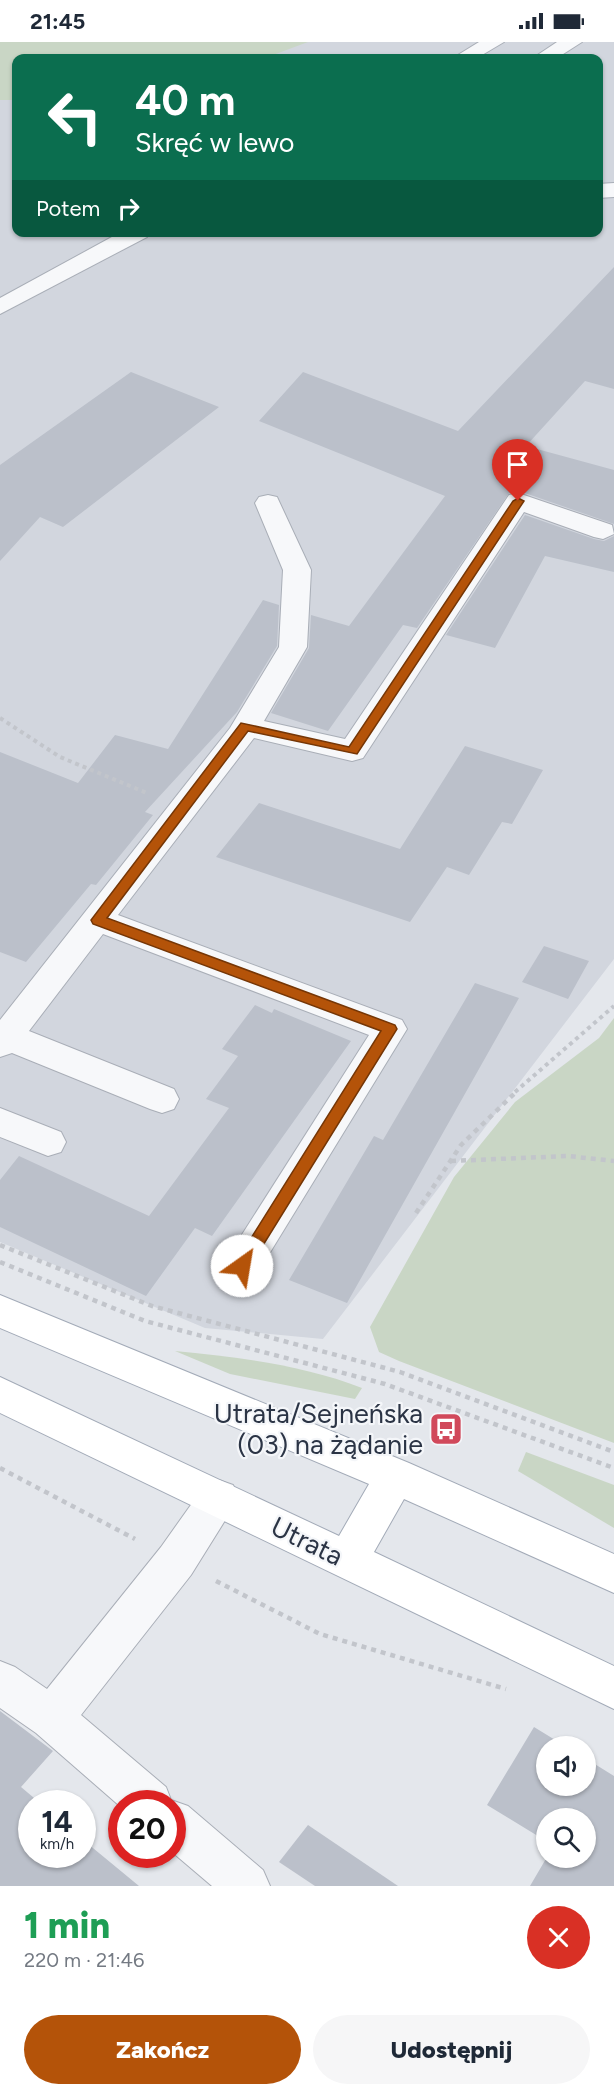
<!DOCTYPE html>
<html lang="pl">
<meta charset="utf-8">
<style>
body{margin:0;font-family:Figtree,sans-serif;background:#f6f6f7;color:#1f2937;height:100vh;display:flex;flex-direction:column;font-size:22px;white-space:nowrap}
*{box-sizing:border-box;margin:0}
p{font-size:20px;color:#747a83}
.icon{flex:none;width:33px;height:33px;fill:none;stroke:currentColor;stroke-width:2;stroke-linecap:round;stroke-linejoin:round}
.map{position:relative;height:1844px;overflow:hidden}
.details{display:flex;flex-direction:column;background:#fff;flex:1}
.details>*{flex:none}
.hud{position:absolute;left:12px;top:12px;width:591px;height:183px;border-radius:12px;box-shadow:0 2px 4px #0004;background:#0b6e4f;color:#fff;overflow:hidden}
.buttons{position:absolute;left:536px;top:1694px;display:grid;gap:12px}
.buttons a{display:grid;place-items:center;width:60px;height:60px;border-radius:50%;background:#fff;box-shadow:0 2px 4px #0004;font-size:30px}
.speed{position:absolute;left:18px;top:1748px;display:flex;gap:12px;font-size:30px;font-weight:700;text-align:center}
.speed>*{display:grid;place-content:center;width:78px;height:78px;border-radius:50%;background:#fff;box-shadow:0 2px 4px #0004;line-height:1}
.speed small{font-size:15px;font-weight:400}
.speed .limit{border:9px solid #d22;background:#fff;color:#111}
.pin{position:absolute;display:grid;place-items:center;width:51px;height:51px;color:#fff;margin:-62px -26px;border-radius:50% 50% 50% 0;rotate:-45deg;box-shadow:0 0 6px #0007}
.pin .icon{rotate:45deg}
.me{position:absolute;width:66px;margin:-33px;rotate:32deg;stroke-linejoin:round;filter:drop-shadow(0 0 4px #0008)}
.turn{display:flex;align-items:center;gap:21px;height:126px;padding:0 24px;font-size:27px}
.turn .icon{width:78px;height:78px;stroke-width:2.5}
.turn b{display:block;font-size:42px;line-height:51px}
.then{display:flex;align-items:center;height:57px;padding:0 24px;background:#0003;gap:12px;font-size:22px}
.round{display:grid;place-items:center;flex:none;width:63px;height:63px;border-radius:32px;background:#f6f6f7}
.summary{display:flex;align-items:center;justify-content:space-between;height:102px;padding:0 24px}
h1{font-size:36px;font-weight:800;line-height:45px;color:#1e9e55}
.primary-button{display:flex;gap:12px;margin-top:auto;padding:12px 24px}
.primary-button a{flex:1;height:69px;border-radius:36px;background:#b45309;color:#fff;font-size:24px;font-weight:800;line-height:69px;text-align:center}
.primary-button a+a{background:#f6f6f7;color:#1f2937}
.status{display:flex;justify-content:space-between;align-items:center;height:42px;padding:0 30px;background:#fff;direction:ltr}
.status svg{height:16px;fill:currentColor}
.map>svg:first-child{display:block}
.built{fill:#d2d6de;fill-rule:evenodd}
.green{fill:#c9d6c5}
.building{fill:#bbc0ca}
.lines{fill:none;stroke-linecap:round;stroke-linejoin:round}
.minor-casing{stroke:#a9aeb7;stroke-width:2}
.major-casing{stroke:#a3abb8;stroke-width:2}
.path-far1{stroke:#c2c5cb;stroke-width:4;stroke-dasharray:4 4;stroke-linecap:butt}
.path{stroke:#c2c5cb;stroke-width:4.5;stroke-dasharray:5 5;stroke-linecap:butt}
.minor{fill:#f7f8fa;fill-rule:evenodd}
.major{fill:#fff;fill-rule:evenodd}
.route{fill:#b45309;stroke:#753606;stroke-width:1.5}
.labels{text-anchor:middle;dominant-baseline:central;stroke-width:4.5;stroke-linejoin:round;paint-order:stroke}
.near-poi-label{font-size:27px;fill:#2b3445;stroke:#f4f6f9;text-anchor:end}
.near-street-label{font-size:27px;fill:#2b3445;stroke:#f4f6f9}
</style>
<div class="status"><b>21:45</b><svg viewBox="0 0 49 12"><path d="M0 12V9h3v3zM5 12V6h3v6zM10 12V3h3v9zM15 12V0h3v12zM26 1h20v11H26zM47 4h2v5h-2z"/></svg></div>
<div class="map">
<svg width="614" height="1844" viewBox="0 0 614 1844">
<rect width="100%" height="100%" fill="#e4e7ec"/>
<path class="built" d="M 0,0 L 614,0 L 614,917 L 323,1297 L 205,1286 L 0,1200 ZM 16,16 L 598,16 L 598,190 L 16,190 Z"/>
<g class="green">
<path d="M 0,0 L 308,0 L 265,16 L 16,16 L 16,58 L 0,58 Z"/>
<path d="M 614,976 L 614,1401 L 399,1319 L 379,1310 L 370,1285 L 454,1135 L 515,1060 L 599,996 Z"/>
<path d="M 175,1309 C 237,1315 303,1323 362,1346 L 355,1357 L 230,1332 Z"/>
<path d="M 526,1410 L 614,1443 L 614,1486 L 518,1429 Z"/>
</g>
<g class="building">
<path d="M 614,225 L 614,347 L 585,339 L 526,404 L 614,428 L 614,482 L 519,449 L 509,451 L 417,586 L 403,583 L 328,689 L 271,671 L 309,606 L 311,573 L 349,584 L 445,454 L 259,379 L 303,330 L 458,389 Z"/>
<path d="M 131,330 L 219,365 L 63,485 L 40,475 L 0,519 L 0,423 Z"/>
<path d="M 525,473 L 594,497 L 604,499 L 614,494 L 614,530 L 545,514 L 495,606 L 446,593 Z"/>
<path d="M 263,558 L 279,563 L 277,604 L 237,670 L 145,770 L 153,773 L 96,843 L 91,842 L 26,920 L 0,910 L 0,710 L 78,741 L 115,693 L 168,707 Z"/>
<path d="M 465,704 L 543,728 L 512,782 L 502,780 L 469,833 L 447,825 L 410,880 L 216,815 L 259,761 L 400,807 Z"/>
<path d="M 544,904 L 589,919 L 568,957 L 522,940 Z"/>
<path d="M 475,941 L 519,956 L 347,1261 L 289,1238 L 374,1094 L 383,1098 Z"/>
<path d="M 255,963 L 272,971 L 274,967 L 351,999 L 212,1194 L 195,1186 L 146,1254 L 0,1185 L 0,1138 L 19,1114 L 149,1174 L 229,1066 L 206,1057 L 238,1014 L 222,1007 Z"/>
<path d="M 0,1669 L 53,1709 L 21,1745 L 40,1761 L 32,1761 L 32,1812 L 82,1812 L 82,1797 L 139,1844 L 0,1844 Z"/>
<path d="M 534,1685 L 565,1704 L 546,1704 L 546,1743 L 585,1743 L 585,1716 L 614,1734 L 614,1844 L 530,1844 L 547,1815 L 585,1815 L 585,1776 L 546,1776 L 546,1799 L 487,1763 Z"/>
<path d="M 308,1783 L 398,1844 L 315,1844 L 279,1820 Z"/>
</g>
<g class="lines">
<g class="minor-casing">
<g id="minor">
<path d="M 479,0 L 504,0 L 477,16 L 453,16 Z"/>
<path d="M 557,0 L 582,0 L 557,16 L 533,16 Z"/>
<path d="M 614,141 L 614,155 L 598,156 L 598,142 Z"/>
<path d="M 121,190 L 150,190 L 147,195 L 0,272 L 0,256 Z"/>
<path d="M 518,451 L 612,483 L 614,492 L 603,497 L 594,495 L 524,470 L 363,716 L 352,719 L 254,696 L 118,873 L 402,978 L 407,987 L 255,1235 L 242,1239 L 229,1235 L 223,1224 L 229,1213 L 369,993 L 103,892 L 29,989 L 174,1047 L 179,1057 L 174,1067 L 162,1071 L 150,1067 L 12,1011 L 0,1015 L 0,978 L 230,686 L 279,605 L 283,528 L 255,461 L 259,455 L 268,453 L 277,455 L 311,528 L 307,605 L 264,679 L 345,697 L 509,453 Z"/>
<path d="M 0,1066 L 61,1090 L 66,1100 L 61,1110 L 48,1114 L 0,1095 Z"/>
<path d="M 219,1438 L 233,1443 L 239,1456 L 191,1533 L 81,1673 L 166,1745 L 171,1758 L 188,1764 L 263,1828 L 270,1844 L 212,1844 L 172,1810 L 172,1761 L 122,1761 L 122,1766 L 36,1691 L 0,1666 L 0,1619 L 15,1625 L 47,1647 L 161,1505 L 205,1443 Z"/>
</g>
</g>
<g class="major-casing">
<path id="major" d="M 0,1253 L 409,1421 L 614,1512 L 614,1551 L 404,1457 L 374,1510 L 614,1624 L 614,1667 L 0,1371 L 0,1335 L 339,1494 L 369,1442 L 0,1286 Z"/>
</g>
<g class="path-far1">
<path d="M 0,676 L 60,715 L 147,751"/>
<path d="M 515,1050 L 614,964"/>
</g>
<g class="path">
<path d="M 451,1119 L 568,1114 L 614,1119"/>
<path d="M 416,1171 L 461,1103 L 517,1049"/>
<path d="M 0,1203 L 152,1264 L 400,1330 L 614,1410"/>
<path d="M 0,1220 L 145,1279 L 385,1342 L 614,1426"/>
<path d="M 0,1426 L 135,1497"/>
<path d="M 216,1539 L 320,1592 L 506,1647"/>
</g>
<use href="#minor" class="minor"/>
<use href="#major" class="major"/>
</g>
<path class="route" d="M 518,456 L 524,459 L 357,712 L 248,689 L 107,876 L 395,983 L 397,987 L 247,1229 L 236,1229 L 234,1224 L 236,1220 L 381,989 L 93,882 L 91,878 L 241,681 L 349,705 L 513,459 Z"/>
<defs>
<g id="bus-square" transform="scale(1.725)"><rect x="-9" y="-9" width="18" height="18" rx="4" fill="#d1495b" stroke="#f4f6f9"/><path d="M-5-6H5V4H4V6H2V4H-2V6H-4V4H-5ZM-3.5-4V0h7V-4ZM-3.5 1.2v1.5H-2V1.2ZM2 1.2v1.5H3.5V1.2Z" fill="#fff"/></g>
</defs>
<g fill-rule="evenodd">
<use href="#bus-square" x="446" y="1387"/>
</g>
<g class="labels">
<g class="near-poi-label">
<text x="423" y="1371">Utrata/Sejneńska<tspan x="423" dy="31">(03) na żądanie</tspan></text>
</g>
<g class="near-street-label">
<text transform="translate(307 1499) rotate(26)">Utrata</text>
</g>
</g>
</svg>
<div class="buttons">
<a><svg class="icon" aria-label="sound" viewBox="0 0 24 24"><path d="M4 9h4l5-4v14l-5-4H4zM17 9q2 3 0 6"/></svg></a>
<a><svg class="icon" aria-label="search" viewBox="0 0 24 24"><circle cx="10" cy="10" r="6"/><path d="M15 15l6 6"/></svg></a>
</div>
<div class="speed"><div>14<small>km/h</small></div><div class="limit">20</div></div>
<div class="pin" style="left:518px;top:459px;background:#d93025"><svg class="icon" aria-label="arrive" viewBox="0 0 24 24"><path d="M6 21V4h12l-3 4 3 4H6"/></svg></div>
<svg class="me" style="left:242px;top:1224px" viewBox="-20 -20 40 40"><circle r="19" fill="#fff"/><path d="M0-13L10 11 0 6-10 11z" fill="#b45309"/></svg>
<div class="hud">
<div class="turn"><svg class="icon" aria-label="left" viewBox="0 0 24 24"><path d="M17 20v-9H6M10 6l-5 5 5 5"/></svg><div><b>40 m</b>Skręć w lewo</div></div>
<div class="then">Potem<svg class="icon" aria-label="right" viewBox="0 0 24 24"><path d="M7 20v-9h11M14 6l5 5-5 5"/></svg></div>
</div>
</div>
<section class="details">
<div class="summary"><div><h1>1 min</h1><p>220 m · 21:46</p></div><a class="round" style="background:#d93025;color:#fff"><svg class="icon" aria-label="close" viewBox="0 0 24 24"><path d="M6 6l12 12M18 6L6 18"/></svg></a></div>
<div class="primary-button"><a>Zakończ</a><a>Udostępnij</a></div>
</section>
